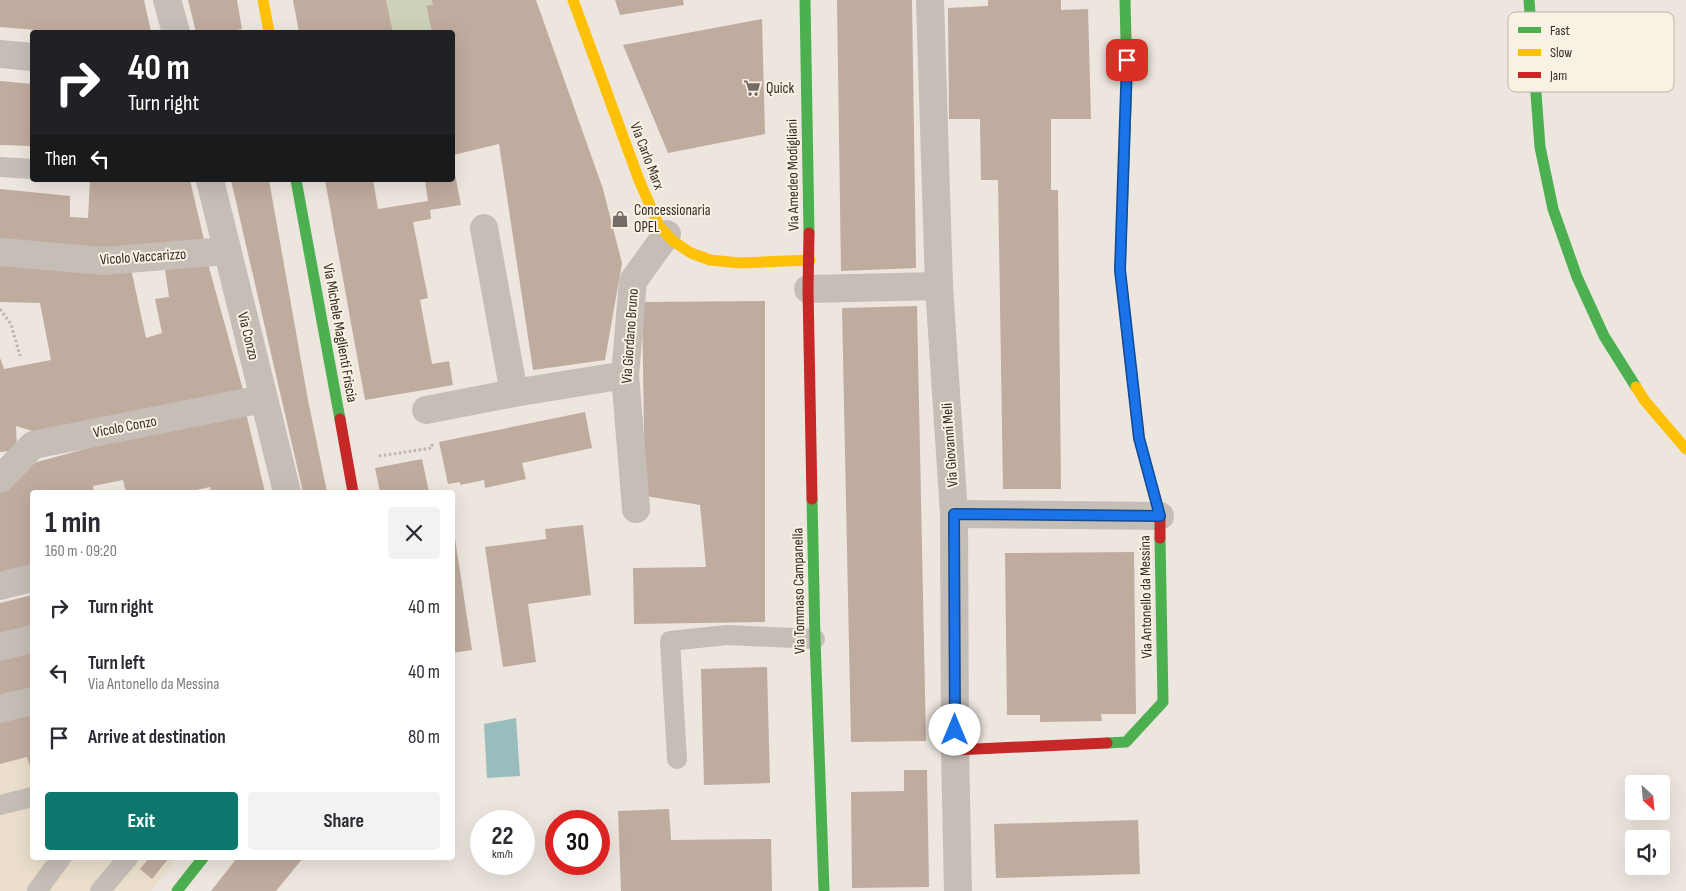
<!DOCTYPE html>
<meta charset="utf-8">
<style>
body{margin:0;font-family:"Sofia Sans Condensed",sans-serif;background:#f2f2f3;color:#2b2b33;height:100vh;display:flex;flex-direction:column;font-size:19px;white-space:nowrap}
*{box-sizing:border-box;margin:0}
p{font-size:16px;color:#7c7c81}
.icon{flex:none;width:28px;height:28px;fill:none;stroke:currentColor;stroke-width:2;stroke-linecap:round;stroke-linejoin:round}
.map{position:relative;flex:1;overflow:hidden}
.details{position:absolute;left:30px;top:490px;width:425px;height:370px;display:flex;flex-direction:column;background:#fff;border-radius:5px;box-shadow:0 5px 20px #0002}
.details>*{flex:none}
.hud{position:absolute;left:30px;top:30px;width:425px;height:152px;border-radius:5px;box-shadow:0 5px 20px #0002;background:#202124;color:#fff;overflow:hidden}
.needle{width:32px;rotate:154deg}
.buttons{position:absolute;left:1625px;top:775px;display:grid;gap:10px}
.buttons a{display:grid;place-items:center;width:45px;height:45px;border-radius:5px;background:#fff;box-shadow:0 5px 20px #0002;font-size:25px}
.speed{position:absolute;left:470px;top:810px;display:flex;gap:10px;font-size:25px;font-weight:700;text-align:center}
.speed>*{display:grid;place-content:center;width:65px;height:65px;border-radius:50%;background:#fff;box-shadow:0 5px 20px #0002;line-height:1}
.speed small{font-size:12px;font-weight:400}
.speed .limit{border:8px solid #d22;background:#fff;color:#111}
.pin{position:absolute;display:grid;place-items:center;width:42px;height:42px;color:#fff;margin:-21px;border-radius:10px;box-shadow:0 2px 8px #0006}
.me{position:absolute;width:55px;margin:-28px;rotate:0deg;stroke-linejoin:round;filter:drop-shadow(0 0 4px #0008)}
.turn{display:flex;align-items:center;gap:18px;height:105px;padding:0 15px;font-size:22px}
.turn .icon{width:65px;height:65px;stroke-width:2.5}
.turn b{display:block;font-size:35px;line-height:42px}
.then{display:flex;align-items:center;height:48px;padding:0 15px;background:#0003;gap:10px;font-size:19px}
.round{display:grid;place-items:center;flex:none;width:52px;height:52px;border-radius:5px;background:#f2f2f3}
.head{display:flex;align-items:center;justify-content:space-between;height:85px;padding:0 15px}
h1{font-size:30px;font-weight:700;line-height:38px}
.button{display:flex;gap:10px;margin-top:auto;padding:10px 15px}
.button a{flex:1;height:58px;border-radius:5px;background:#0f766e;color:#fff;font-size:20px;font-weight:700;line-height:58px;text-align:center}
.button a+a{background:#f2f2f3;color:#2b2b33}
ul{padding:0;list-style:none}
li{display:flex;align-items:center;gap:15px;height:65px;padding:0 15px}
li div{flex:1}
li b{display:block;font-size:19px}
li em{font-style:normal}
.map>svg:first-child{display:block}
.green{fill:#ccd2b8}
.plaza{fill:#ebdfcc}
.water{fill:#99bcbd}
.building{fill:#c0ab9f}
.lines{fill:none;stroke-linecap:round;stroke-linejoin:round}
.path{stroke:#bdb6b0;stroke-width:3;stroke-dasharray:2.5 2.5;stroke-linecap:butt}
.lane{stroke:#c5beb7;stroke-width:20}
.street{stroke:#c5beb7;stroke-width:28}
.fast{stroke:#4caf50;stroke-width:11}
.slow{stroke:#ffc107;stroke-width:11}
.jam{stroke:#c62828;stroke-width:11}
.route-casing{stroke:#114b97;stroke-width:12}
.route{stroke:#1a73e8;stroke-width:9}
.labels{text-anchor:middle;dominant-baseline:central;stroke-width:4;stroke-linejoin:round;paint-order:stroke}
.poi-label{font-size:15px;fill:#352b26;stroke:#f9f1e4;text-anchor:start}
.street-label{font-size:15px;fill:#352b26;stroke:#f9f1e4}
.key{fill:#f9f1e4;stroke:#beb6ab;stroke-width:1}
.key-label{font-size:14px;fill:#352b26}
</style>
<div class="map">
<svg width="1686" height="891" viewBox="0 0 1686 891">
<rect width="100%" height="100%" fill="#ece6de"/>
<path class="green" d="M 386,0 L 434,0 L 433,5 L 426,7 L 432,32 L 393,32 Z"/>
<path class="plaza" d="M 32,756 L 32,858 L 177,858 L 151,891 L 0,891 L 0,764 Z"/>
<path class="water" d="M 516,718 L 520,776 L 487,778 L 484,724 Z"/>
<g class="building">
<path d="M 0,0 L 144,0 L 151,32 L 59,32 L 0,27 Z"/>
<path d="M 188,0 L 237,0 L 242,29 L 225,32 L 196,32 Z"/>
<path d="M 293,0 L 386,0 L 393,32 L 299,32 Z"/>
<path d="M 432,0 L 536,0 L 603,189 L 622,263 L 605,360 L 533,370 L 499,144 L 453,155 L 452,32 L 432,32 L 426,6 L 433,5 Z"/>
<path d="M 615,0 L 683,0 L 684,5 L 620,15 Z"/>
<path d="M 837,0 L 912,0 L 916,268 L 841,271 Z"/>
<path d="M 988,0 L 1061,0 L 1061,10 L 1088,9 L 1091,119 L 1051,119 L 1051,190 L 1058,190 L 1061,489 L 1003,489 L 998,180 L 981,180 L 980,119 L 949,119 L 948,8 L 988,6 Z"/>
<path d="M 762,19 L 765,134 L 668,153 L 623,45 Z"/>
<path d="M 0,81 L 32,84 L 32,146 L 0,145 Z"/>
<path d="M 452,159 L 461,205 L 430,210 L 431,219 L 413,222 L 428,298 L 420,300 L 432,364 L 449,361 L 453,385 L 365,400 L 325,180 L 373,180 L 378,209 L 428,201 L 425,180 L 452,180 Z"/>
<path d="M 90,180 L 190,180 L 205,244 L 113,250 L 0,238 L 0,189 L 70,196 L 70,217 L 88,218 Z"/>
<path d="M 231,180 L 269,180 L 308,400 L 327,492 L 303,492 Z"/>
<path d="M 0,263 L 131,269 L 146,338 L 162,333 L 155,299 L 169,297 L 165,270 L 208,264 L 243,390 L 42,434 L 16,426 L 17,450 L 0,452 L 0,358 L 4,369 L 51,360 L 40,303 L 0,302 Z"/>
<path d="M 765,301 L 765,622 L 634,624 L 633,568 L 706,567 L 700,505 L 645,496 L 642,302 Z"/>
<path d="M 917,306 L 926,741 L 851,742 L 842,308 Z"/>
<path d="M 245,409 L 265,492 L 211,492 L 210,487 L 187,492 L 126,492 L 123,480 L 93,486 L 94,492 L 32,492 L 32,567 L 0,575 L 0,493 L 22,466 L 111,442 Z"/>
<path d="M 585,412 L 592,448 L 522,463 L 526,479 L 485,488 L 484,480 L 460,485 L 460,482 L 448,484 L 439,442 Z"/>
<path d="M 422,459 L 429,492 L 380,492 L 375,468 Z"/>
<path d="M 452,519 L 472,650 L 452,653 Z"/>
<path d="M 583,525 L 591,595 L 528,604 L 536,662 L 503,667 L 485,547 L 546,539 L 545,529 Z"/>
<path d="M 1134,552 L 1136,714 L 1101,714 L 1102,721 L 1040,722 L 1040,715 L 1007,715 L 1005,553 Z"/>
<path d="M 32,595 L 32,629 L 0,637 L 0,603 Z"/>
<path d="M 32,651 L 32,690 L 0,698 L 0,659 Z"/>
<path d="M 767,667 L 770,783 L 704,785 L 701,669 Z"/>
<path d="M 32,713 L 32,774 L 27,757 L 0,764 L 0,722 Z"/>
<path d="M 904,770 L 927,770 L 929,887 L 852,888 L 851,792 L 904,791 Z"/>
<path d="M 669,809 L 671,840 L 771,839 L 772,891 L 621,891 L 618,811 Z"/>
<path d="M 1138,820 L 1140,874 L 996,878 L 994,824 Z"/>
<path d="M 149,858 L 169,858 L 152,879 L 140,869 Z"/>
<path d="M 237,858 L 303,858 L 276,891 L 211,891 Z"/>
</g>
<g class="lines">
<g class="path">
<path d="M 0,309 L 11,324 L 20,356"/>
<path d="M 379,456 L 432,448 L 432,443"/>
</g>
<g class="lane">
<path d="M 0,167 L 32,169"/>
<path d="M 677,759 L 670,641 L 727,635 L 815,639"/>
<path d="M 0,805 L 32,797"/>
<path d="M 37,891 L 61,858"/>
<path d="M 100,891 L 128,858"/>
</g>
<g class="street">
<path d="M 167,0 L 176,32"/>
<path d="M 930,0 L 939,286 L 954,514 L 955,750 L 958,891"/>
<path d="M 0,54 L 32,57"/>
<path d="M 210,180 L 287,492"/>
<path d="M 484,228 L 514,393 L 625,375"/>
<path d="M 0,252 L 103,261 L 226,251"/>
<path d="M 808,289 L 939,286"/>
<path d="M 426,410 L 514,393"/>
<path d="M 0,479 L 33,445 L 263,399"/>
<path d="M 636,509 L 625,375 L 633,281 L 667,234"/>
<path d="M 954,514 L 1160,516"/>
<path d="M 0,586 L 32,578"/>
<path d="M 0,647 L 32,639"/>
<path d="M 0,709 L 32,701"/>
</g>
<g class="fast">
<path d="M 805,0 L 809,233"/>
<path d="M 1125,0 L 1127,79 L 1120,270 L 1128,342"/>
<path d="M 1529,0 L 1540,147 L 1553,209 L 1577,277 L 1604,336 L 1636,387"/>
<path d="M 296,180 L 340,419"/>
<path d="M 812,499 L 815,639 L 824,891"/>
<path d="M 1107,743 L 1126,742 L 1163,702 L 1160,538"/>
<path d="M 177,891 L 203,858"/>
</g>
<g class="slow">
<path d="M 263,0 L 269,32"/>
<path d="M 573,0 L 639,180 L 659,226 L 673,241 L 691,253 L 710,260 L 740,263 L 810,260"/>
<path d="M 1636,387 L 1645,401 L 1686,449"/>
</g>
<g class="jam">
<path d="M 809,233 L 808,289 L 812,499"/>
<path d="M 1128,342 L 1139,438 L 1160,516 L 1160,538"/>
<path d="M 340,419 L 353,492"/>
<path d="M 955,750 L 1107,743"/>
</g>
</g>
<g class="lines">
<g class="route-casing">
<path id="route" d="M 955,730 L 954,514 L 1160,516 L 1139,438 L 1120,270 L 1127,60"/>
</g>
<use href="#route" class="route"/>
</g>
<defs>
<g id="supermarket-bare" transform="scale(1.35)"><path d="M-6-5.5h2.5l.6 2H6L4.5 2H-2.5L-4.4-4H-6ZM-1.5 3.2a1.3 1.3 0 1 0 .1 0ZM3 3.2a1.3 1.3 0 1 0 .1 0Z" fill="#756c66" stroke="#f9f1e4" stroke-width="2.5" paint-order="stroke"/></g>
<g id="shop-bare" transform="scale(1.35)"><path d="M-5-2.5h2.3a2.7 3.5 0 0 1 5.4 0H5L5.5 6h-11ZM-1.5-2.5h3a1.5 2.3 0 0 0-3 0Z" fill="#756c66" stroke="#f9f1e4" stroke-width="2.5" paint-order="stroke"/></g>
</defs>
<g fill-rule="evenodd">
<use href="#supermarket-bare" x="752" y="88"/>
<use href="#shop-bare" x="620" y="219"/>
</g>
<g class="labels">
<g class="poi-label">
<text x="766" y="88">Quick</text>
<text x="634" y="210">Concessionaria<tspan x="634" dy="17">OPEL</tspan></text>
</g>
<g class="street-label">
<text transform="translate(647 156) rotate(69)">Via Carlo Marx</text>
<text transform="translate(793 175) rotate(-91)">Via Amedeo Modigliani</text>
<text transform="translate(143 257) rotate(-4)">Vicolo Vaccarizzo</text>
<text transform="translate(340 333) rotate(80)">Via Michele Maglienti Friscia</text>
<text transform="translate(248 336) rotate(76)">Via Conzo</text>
<text transform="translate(630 336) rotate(-86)">Via Giordano Bruno</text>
<text transform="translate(125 427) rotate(-11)">Vicolo Conzo</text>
<text transform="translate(950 445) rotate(-94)">Via Giovanni Meli</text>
<text transform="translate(799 591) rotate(-91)">Via Tommaso Campanella</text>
<text transform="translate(1146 597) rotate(-91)">Via Antonello da Messina</text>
</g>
</g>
<rect x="1508" y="12" width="166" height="80" rx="8" class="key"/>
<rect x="1518" y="27" width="23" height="6" fill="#4caf50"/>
<rect x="1518" y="49" width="23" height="7" fill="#ffc107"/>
<rect x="1518" y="72" width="23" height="6" fill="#c62828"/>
<g class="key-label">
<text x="1550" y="35">Fast</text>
<text x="1550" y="57">Slow</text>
<text x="1550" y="80">Jam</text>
</g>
</svg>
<div class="buttons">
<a><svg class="needle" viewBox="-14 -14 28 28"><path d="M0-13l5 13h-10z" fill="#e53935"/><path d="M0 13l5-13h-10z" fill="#7c7c81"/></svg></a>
<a><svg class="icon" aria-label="sound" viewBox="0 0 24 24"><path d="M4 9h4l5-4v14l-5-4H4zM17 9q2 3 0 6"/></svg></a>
</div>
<div class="speed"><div>22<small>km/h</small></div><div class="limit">30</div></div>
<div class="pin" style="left:1127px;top:60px;background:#d93025"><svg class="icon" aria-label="arrive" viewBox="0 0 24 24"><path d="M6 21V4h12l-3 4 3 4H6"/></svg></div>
<svg class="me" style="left:955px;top:730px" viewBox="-20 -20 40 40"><circle r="19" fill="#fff"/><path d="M0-13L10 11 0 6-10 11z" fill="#1a73e8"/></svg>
<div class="hud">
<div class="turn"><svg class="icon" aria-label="right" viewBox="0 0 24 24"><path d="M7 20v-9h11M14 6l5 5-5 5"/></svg><div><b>40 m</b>Turn right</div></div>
<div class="then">Then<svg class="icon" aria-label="left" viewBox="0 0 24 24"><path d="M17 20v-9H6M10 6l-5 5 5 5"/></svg></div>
</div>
<section class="details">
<div class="head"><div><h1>1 min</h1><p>160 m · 09:20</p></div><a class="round"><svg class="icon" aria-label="close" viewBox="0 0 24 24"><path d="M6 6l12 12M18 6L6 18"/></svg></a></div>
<ul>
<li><svg class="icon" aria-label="right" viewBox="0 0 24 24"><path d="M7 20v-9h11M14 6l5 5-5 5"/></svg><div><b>Turn right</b></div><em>40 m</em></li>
<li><svg class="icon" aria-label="left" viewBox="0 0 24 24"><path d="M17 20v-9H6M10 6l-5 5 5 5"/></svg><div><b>Turn left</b><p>Via Antonello da Messina</p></div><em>40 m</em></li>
<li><svg class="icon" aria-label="arrive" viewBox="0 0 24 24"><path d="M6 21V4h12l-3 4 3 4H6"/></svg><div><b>Arrive at destination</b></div><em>80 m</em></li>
</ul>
<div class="button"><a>Exit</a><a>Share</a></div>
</section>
</div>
